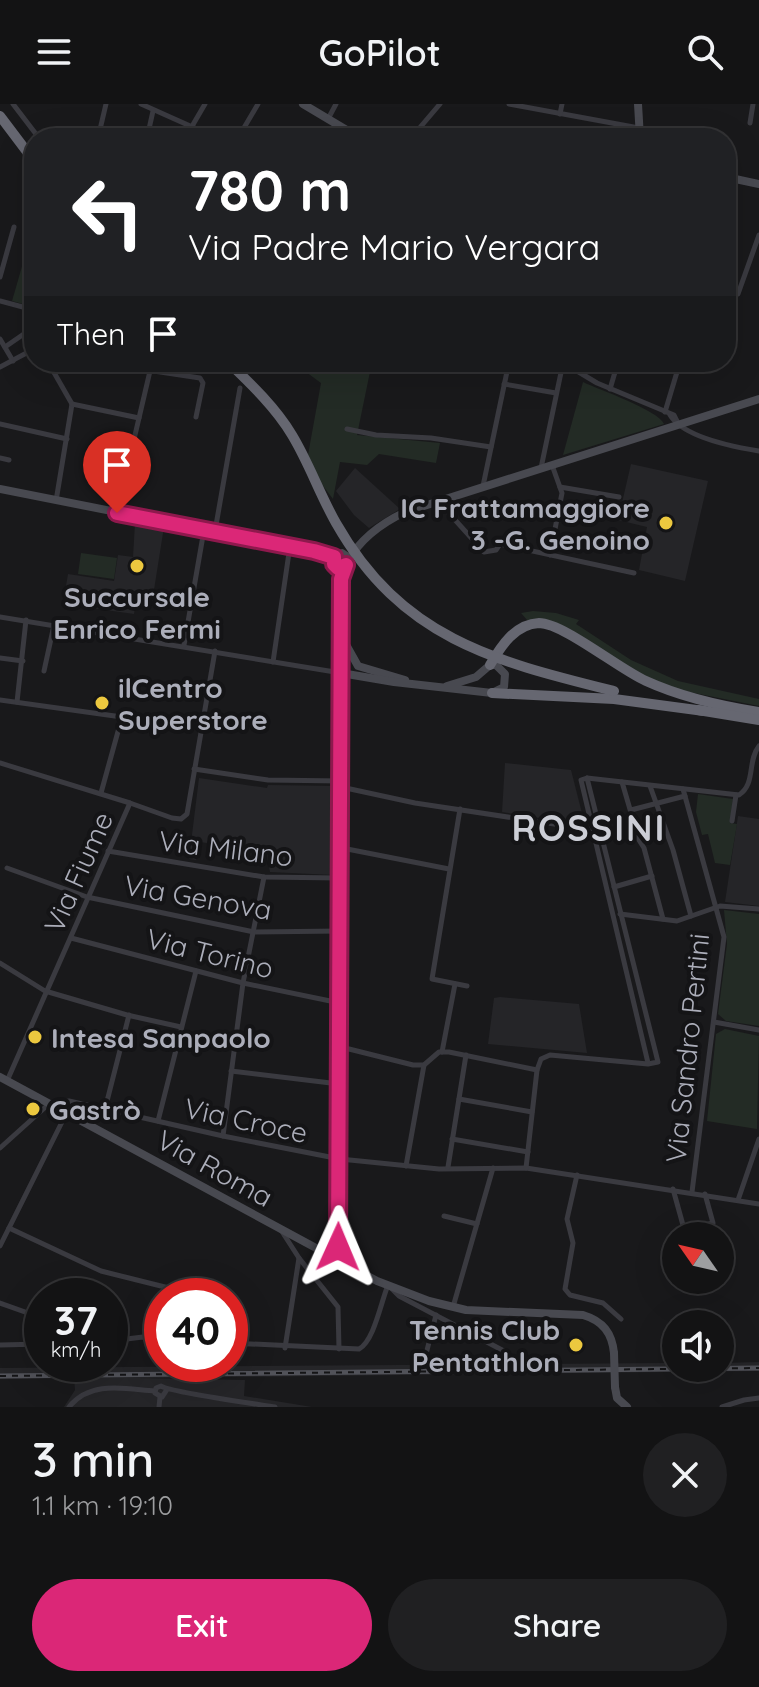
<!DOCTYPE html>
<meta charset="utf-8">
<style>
body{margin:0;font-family:Quicksand,sans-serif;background:#202022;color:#f1f3f6;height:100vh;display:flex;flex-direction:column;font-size:30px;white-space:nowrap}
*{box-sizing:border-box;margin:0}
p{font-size:26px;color:#9d9ea0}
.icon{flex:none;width:44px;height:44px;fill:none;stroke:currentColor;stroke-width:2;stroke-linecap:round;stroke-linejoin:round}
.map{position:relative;height:1303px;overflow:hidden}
.drawer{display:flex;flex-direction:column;background:#131314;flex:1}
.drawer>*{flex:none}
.banner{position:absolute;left:24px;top:24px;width:712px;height:244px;border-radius:32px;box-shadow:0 8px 32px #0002,0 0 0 2px #323234;background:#202124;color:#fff;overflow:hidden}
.needle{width:52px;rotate:304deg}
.fabs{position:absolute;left:662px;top:1118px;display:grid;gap:16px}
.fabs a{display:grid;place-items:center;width:72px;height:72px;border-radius:50%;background:#131314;box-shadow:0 8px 32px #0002,0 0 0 2px #323234;font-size:40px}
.speed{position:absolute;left:24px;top:1174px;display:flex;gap:16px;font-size:40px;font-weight:700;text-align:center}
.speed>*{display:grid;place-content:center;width:104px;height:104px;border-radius:50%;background:#131314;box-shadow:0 8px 32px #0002,0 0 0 2px #323234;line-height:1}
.speed small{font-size:20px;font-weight:400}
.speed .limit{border:12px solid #d22;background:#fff;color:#111}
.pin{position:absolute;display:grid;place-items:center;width:68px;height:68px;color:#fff;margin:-82px -34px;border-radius:50% 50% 50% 0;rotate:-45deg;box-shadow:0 0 8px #0007}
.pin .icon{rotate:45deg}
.me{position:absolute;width:88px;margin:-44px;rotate:1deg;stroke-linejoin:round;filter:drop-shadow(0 0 6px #0008)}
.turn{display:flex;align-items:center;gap:28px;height:168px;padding:0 32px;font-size:36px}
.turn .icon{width:104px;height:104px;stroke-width:2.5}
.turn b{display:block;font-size:56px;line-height:68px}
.then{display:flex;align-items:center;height:76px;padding:0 32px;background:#0003;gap:16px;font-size:30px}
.round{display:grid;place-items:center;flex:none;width:84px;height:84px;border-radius:42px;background:#202022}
.headline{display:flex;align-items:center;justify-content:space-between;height:136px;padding:0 32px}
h1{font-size:48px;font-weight:600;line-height:60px}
.primary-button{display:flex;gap:16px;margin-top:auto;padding:16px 32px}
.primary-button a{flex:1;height:92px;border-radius:48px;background:#db2777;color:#fff;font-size:32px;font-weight:600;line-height:92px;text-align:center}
.primary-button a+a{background:#202022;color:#f1f3f6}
header{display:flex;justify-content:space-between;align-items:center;height:104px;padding:0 32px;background:#131314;font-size:36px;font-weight:600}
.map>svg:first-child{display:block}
.built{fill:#252528}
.green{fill:#232b25}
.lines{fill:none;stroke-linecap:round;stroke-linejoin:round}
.street{stroke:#3a3a40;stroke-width:5}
.secondary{stroke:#484950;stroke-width:8}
.highway{stroke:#666771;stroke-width:10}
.rail-casing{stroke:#515259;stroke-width:5}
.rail{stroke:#141416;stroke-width:2;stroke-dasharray:6;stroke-linecap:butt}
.secondary-bridge{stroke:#484950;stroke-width:8}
.highway-bridge{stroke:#666771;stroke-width:10}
.route-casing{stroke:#8e194d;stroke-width:20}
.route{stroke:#db2777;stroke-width:14}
.poi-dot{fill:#ecc83f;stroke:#141416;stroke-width:3}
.labels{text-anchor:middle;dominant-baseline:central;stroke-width:8;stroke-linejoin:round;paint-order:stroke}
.poi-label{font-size:28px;font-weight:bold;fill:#acaeba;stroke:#141416;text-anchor:start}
.street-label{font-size:28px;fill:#acaeba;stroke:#141416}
.district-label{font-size:36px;font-weight:bold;letter-spacing:2px;fill:#ccced6;stroke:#141416}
</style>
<header><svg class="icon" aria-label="menu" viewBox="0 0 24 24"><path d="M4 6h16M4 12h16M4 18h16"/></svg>GoPilot<svg class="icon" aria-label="search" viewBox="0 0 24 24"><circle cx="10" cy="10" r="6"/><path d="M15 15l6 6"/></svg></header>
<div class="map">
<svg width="759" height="1303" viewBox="0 0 759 1303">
<rect width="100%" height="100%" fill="#19191b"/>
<g class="built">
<path d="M 631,360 L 708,377 L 685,477 L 639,466 L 647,423 L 618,416 Z"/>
<path d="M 355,364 L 400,405 L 369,424 L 354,411 L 336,387 Z"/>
<path d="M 135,419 L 164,423 L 153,492 L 137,490 L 134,510 L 63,500 L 68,470 L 114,477 L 118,451 L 133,453 Z"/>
<path d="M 505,659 L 571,666 L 585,721 L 502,708 Z"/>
<path d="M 199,674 L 267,684 L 268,681 L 334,682 L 333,771 L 270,768 L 266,747 L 200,738 L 196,756 L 189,755 Z"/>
<path d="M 738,712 L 759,715 L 759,802 L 725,798 Z"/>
<path d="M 500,893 L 579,900 L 587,949 L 488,940 L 494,894 Z"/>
<path d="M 759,1258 L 759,1267 L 140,1274 L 245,1276 L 244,1292 L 312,1303 L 64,1303 L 75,1286 L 74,1274 L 0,1275 L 0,1264 L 664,1259 L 676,1259 L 676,1264 L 720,1264 L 720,1259 Z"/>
</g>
<g class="green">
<path d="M 34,121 L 34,203 L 12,197 Z"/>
<path d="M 303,258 L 372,258 L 357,331 L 440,339 L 436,359 L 379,350 L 367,361 L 340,358 L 333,395 L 317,374 L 308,351 L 321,279 L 302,265 Z"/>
<path d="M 583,278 C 600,286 658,306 664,320 L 563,351 Z"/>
<path d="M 81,449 L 117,454 L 114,475 L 78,470 Z"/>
<path d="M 533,507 L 556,509 L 579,516 L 576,520 L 631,556 L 678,577 L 759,595 L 759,602 L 674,585 L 641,571 L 570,526 L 528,517 L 521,509 Z"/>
<path d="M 698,690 L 733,695 L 730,719 L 737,720 L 730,761 L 715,759 L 708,730 L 702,731 L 696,708 Z"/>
<path d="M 724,806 L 759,810 L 759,922 L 726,917 L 718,910 L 727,840 Z"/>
<path d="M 725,925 L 759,932 L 757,1025 L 707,1017 L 716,930 Z"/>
</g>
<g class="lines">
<g class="street">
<path d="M 13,0 L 39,34"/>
<path d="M 141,0 L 217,34"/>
<path d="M 509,0 L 639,24"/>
<path d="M 560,10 L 562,0"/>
<path d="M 328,15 L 336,0"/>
<path d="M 750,19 L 753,0"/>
<path d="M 191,24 L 205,0"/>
<path d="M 98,34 L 106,0"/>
<path d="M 147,34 L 153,7"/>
<path d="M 195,34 L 197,26"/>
<path d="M 238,34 L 258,0"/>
<path d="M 411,34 L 440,0"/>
<path d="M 726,108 L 736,75"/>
<path d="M 0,173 L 14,123"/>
<path d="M 738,190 L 759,131"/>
<path d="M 0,197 L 34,206"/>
<path d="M 0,235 L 13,257"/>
<path d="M 5,243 L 34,223"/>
<path d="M 48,258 L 72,300 L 56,397"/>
<path d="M 94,258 L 200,274 L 203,279 L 196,313"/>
<path d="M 562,258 L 597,279 L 674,311 L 679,321"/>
<path d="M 0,263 L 34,245"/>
<path d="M 504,280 L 556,289"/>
<path d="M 610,285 L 618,258"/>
<path d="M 72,300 L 139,314"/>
<path d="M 665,308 L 680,258"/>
<path d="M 670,311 C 684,334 734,343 759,347"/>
<path d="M 0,320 L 67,335"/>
<path d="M 347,325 L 376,331 L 431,334 L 491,343"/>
<path d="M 0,354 L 9,356"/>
<path d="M 541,364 L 563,259"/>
<path d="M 483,382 L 509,258"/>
<path d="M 560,383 L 619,393"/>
<path d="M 438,397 L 484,448 L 496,446 L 500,440 L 634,469"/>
<path d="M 117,408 L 150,267"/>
<path d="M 215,427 L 240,284"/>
<path d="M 550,451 L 562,389 L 552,361"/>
<path d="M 0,513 L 341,569"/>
<path d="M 184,541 L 204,426"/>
<path d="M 0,554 L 23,557"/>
<path d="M 273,558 L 290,442"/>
<path d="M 44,567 L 54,521"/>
<path d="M 0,596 L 122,613 L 101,689"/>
<path d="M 17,598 L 26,516"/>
<path d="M 0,659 L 130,699 L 172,714 L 181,715 L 187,710 L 215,547"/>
<path d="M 194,665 L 268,676 L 341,677"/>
<path d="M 622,678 L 639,736 L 644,744 L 663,815"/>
<path d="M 650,682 L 673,746 L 691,812"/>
<path d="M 341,683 L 415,699 L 600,727"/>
<path d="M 683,685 L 724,833 L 692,1088"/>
<path d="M 460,705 L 432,875 L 467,882"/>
<path d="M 631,706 L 685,692"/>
<path d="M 732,717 L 736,691"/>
<path d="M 342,744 L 449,765"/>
<path d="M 108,747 L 264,773 L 340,774"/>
<path d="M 7,764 L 87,793 L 254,828 L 340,827"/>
<path d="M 614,783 L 652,772"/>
<path d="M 620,810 L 677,817 L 720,802 L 759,805"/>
<path d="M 71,834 L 243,879 L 340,899"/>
<path d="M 0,859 L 45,887 L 127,911 L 181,923"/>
<path d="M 714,918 L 759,926"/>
<path d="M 341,943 L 413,961 L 424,961 L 439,948 L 449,948 L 537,966"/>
<path d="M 442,948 L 455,880"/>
<path d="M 648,959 L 581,676 L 587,674 L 739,691 C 756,680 747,657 759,642"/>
<path d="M 231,967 L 339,980"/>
<path d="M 7,977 L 130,699"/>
<path d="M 459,995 L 532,1008"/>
<path d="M 105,1005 L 129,911"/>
<path d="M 158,1017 L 196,867"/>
<path d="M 223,1032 L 243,879 L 264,773"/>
<path d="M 452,1035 L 528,1048"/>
<path d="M 0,1044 L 50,999 L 69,997 L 223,1032 L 340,1055 L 439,1065 L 526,1064 L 759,1100"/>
<path d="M 406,1062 L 424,961"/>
<path d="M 448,1063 L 466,951"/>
<path d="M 526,1064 L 537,966 L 541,955 L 550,951 L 648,960 L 658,958 L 587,674"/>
<path d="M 577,1071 L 567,1115 L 573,1139 L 565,1185 L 570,1191 L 603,1199 L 621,1215"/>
<path d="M 673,1085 L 686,1132"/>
<path d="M 738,1096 L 759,1035"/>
<path d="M 444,1112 L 477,1120"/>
<path d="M 9,1124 L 101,1167 L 201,1192"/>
<path d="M 281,1126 L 299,1154 L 338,1203 L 339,1245"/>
<path d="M 684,1126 L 713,1119 L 705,1090"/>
<path d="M 0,1142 L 67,1008"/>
<path d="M 0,1199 L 42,1214"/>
<path d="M 453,1203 L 493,1064"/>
<path d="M 110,1237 L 143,1233 L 162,1234"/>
<path d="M 230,1239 L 359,1245 C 374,1237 381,1198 388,1181 L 399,1192 L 504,1247"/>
<path d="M 0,1241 L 42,1240"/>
<path d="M 285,1244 L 299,1154"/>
<path d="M 425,1254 L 436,1211"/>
<path d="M 166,1287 L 162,1293 L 155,1289 L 156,1284 L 161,1282 C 169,1288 256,1300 275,1303"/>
<path d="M 69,1303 C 91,1276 125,1285 155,1287"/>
<path d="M 159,1303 L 160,1293"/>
<path d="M 722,1303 L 744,1296 L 759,1294"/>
</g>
<g class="secondary">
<path d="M 303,0 L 360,34"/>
<path d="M 638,0 L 640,34"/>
<path d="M 726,73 L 759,80"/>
<path d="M 0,385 L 314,447 L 334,453"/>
<path d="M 334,453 L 342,449 L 348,453 L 348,459 L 341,475"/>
<path d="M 348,457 C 361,434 382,419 405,408 L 759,295"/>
<path d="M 344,537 L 358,562 L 405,576"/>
<path d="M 341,569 L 394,578 L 492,589 L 504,583 L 505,570 L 496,561 L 490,561 L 476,573 L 447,582"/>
<path d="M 0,973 L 377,1177 L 429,1197 L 466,1206 L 583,1211 C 603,1217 612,1229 614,1249"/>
<path d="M 336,1156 L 339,1135 L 340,1055 L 341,530 L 341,475 L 336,463"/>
<path d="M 615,1283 L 617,1294 L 627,1303"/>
</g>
<g class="highway">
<path d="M 0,12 L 34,57"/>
<path d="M 490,561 C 501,542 515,520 539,519 C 563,519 619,565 646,577 C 681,593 721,602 759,608"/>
<path d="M 492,589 L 614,595 L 704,607"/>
<path d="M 698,606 L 759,616"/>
</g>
<g class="rail-casing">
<path id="rail" d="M 0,1272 L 759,1264"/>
</g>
<use href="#rail" class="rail"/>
<path class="secondary-bridge" d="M 614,1249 L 615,1283"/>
<path class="highway-bridge" d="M 228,258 C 251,280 276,304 292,331 C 309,359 320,391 336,419 C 402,535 494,557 614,587"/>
</g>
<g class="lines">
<g class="route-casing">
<path id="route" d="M 117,409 L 314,447 L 334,453 L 334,460 L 338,464 L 346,461 L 341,475 L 338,1143"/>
</g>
<use href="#route" class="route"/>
</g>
<g class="poi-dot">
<circle cx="666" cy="419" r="8"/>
<circle cx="137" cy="462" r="8"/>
<circle cx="102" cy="599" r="8"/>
<circle cx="35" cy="933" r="8"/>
<circle cx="33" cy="1005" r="8"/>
<circle cx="576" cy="1241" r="8"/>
</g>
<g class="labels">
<g class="poi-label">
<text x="650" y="403" text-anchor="end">IC Frattamaggiore<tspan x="650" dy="32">3 -G. Genoino</tspan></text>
<text x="137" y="492" text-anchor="middle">Succursale<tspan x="137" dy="32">Enrico Fermi</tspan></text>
<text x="118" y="583">ilCentro<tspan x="118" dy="32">Superstore</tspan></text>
<text x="51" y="933">Intesa Sanpaolo</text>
<text x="49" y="1005">Gastrò</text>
<text x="560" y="1225" text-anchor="end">Tennis Club<tspan x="560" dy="32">Pentathlon</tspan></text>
</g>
<g class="street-label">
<text transform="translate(226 744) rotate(7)">Via Milano</text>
<text transform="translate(78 768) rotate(-66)">Via Fiume</text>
<text transform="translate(198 793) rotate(10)">Via Genova</text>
<text transform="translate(210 849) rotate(14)">Via Torino</text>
<text transform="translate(687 944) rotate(-84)">Via Sandro Pertini</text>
<text transform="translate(246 1016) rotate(12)">Via Croce</text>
<text transform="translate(215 1064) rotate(29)">Via Roma</text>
</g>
<g class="district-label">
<text x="589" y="723">ROSSINI</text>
</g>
</g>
</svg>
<div class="fabs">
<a><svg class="needle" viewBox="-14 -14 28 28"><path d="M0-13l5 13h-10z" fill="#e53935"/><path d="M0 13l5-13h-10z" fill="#9d9ea0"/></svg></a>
<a><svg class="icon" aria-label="sound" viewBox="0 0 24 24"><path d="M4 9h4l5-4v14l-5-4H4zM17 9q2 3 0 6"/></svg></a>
</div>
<div class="speed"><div>37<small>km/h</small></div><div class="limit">40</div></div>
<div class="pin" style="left:117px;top:409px;background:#d93025"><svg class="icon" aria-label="arrive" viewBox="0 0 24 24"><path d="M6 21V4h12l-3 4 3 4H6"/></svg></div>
<svg class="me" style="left:338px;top:1143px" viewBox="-20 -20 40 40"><path d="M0-17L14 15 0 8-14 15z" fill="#db2777" stroke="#fff" stroke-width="4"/></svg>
<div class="banner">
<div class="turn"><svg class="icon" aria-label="left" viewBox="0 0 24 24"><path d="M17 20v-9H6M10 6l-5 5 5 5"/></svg><div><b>780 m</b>Via Padre Mario Vergara</div></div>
<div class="then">Then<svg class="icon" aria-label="arrive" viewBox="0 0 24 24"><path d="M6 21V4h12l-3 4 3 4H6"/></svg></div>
</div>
</div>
<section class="drawer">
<div class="headline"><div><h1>3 min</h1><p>1.1 km · 19:10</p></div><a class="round"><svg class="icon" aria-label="close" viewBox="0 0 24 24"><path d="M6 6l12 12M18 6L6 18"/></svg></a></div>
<div class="primary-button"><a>Exit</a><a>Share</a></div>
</section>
